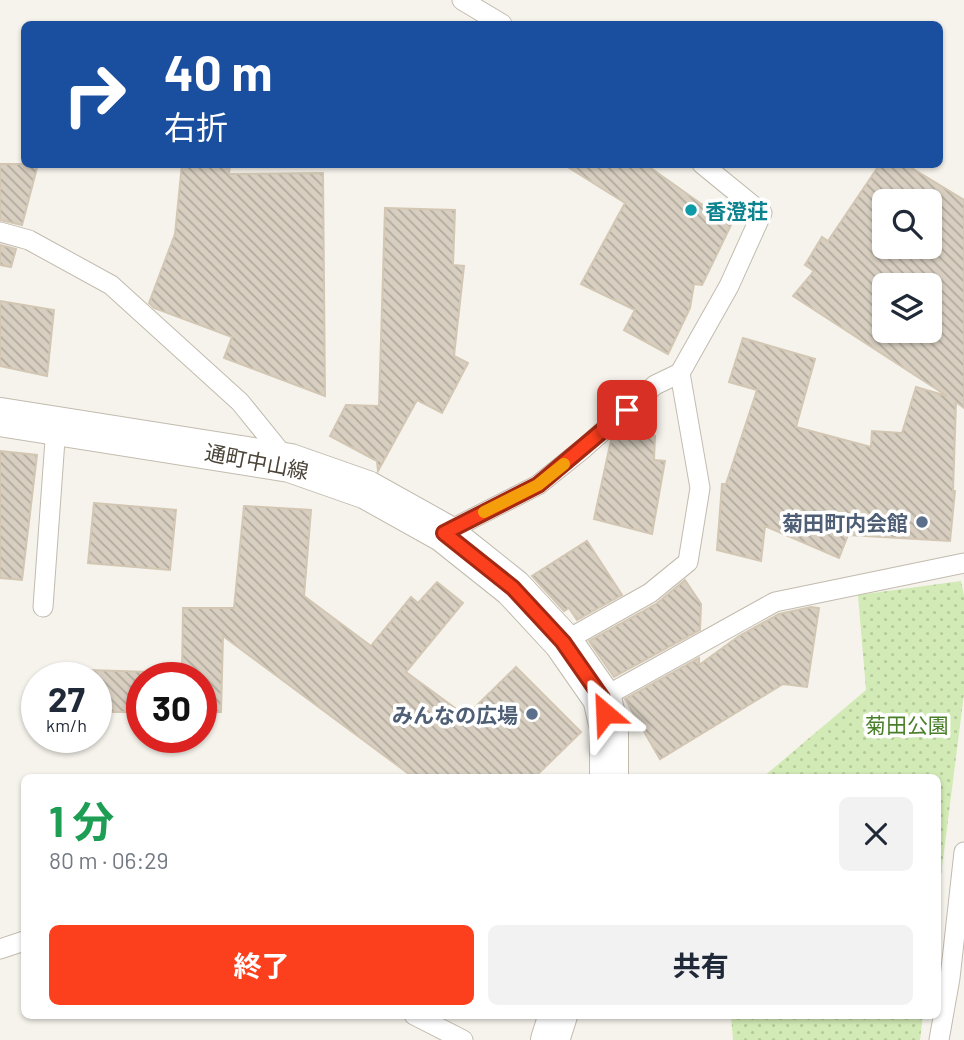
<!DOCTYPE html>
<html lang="ja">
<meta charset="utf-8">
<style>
body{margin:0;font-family:Barlow,"Noto Sans JP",sans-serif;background:#f2f2f3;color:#1f2937;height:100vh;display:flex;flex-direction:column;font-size:26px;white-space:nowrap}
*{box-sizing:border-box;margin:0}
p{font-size:23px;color:#747a83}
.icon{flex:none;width:38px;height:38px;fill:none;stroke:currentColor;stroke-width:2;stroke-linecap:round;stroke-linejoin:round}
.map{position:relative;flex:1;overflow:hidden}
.sheet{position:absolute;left:21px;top:774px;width:920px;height:245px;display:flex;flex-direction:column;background:#fff;border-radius:10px;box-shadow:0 2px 5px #0004}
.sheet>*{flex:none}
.hud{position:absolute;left:21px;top:21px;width:922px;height:147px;border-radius:10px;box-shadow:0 2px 5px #0004;background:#1a4fa0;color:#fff;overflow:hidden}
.fabs{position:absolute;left:872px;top:189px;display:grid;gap:14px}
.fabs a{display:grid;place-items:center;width:70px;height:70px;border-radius:10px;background:#fff;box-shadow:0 2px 5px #0004;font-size:35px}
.speed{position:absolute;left:21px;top:662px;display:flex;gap:14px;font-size:35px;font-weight:700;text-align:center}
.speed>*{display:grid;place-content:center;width:91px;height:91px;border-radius:50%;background:#fff;box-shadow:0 2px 5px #0004;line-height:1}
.speed small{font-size:18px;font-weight:400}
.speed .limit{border:10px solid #d22;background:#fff;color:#111}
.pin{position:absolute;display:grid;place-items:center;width:60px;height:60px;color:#fff;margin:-30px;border-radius:14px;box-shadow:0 4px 10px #0006}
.me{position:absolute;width:77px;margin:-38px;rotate:334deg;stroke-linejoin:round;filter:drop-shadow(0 0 5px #0008)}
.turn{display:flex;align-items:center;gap:24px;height:147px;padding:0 28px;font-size:32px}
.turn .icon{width:91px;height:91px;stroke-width:2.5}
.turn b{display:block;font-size:49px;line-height:60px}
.round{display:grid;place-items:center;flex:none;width:74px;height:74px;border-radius:10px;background:#f2f2f3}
.summary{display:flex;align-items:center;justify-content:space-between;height:119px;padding:0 28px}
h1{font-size:42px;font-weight:700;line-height:52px;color:#1e9e55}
.button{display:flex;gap:14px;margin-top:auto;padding:14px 28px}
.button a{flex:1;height:80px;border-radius:10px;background:#fc3f1d;color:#fff;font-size:28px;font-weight:700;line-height:80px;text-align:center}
.button a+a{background:#f2f2f3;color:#1f2937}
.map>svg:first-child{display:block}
.park{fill:url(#park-dots)}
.building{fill:url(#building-back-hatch);stroke:#d3c7b4;stroke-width:2;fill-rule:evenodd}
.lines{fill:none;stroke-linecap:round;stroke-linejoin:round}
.lane-casing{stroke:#c2bbae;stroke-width:21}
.street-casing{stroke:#c2bbae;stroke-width:40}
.lane{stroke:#fff;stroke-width:19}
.street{stroke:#fff;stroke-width:38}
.route-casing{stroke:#a42913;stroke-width:18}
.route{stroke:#fc3f1d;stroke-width:12}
.slow{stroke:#f59e0b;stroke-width:12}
.culture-dot{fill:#0f9aa8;stroke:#fff;stroke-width:2.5}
.service-dot{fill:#5c6f8a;stroke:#fff;stroke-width:2.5}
.labels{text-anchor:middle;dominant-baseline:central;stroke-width:7;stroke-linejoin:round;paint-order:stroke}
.culture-label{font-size:21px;font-weight:bold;fill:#0d838f;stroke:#fff;text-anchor:start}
.street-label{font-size:21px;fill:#4b4439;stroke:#fff}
.service-label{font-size:21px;font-weight:bold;fill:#4e5e75;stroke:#fff;text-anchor:end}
.park-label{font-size:21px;fill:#4a7f2a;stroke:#fff}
</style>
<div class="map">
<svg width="964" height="1040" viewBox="0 0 964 1040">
<defs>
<pattern id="park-dots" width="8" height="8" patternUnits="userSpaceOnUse" patternTransform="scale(1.75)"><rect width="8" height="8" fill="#d2eab5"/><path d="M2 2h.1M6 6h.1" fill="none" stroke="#b6ca9c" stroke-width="1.8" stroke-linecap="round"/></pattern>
<pattern id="building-back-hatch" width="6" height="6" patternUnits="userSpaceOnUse" patternTransform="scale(1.75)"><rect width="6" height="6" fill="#d8cfc1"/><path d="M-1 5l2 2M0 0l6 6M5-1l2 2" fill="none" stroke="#b1aa9e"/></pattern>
</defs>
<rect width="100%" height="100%" fill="#f6f3ec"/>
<g class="park">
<path d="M 961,581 L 964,595 L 964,694 L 938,899 L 938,777 L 763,777 L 866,690 L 858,595 Z"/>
<path d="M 731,1015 L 923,1015 L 920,1040 L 733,1040 Z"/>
</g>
<g class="building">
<path d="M 0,164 L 38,164 L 22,225 L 0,220 Z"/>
<path d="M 182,164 L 230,164 L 229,174 L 323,173 L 325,396 L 224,358 L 232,337 L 154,308 L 149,303 L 175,234 Z"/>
<path d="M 563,164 L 645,164 L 731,225 L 702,285 L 694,284 L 690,308 L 668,354 L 624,330 L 635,310 L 581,284 L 625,203 Z"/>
<path d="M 880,164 L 905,164 L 964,200 L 964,408 L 956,402 L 953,491 L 955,491 L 950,541 L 848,535 L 839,558 L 765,526 L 761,561 L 717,550 L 722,484 L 726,484 L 757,390 L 729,382 L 743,338 L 815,359 L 796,427 L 871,447 L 872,431 L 902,433 L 916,387 L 947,396 L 793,296 L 814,271 L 805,265 L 822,237 L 828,241 ZM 884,201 L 929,201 L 929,247 L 884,247 ZM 884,285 L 929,285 L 929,331 L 884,331 Z"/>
<path d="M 385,208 L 455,210 L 453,265 L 464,266 L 454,356 L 468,363 L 442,413 L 417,400 L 378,471 L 377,461 L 330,436 L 346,405 L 379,406 Z"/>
<path d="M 0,245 L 16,249 L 11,267 L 0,265 Z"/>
<path d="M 0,301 L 54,310 L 47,376 L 0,366 Z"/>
<path d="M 619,433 L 655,436 L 654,460 L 665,461 L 652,534 L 594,519 L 611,440 Z"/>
<path d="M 0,451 L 37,455 L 22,580 L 0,578 Z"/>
<path d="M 94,503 L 176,510 L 170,570 L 88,563 Z"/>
<path d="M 244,506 L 311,510 L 304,596 L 371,646 L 411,597 L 418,603 L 437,582 L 463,603 L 406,672 L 466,716 L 516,667 L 581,732 L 535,777 L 413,777 L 223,636 L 221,712 L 201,712 L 201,677 L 142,677 L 142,712 L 96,712 L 96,677 L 88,677 L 89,670 L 182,673 L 183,608 L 234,608 Z"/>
<path d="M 587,541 L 622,595 L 577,620 L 569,608 L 564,611 L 532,576 Z"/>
<path d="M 685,580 L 701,604 L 700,630 L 614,677 L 589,641 L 656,604 Z"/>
<path d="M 811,607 L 819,608 L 807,687 L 783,684 L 660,759 L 625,699 L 699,658 L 699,665 L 739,636 L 779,614 Z"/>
</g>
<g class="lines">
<g class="lane-casing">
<g id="lane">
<path d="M 462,0 L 502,24"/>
<path d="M 0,232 L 29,240 L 111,285 L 240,402 L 287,460"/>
<path d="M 444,533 L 538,485 L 584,448 L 655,385 L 680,373"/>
<path d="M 43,607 L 56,426"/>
<path d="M 563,642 L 650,593 L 688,562 L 700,488 L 680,373 L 729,286 L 762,213 L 702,164"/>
<path d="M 602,698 L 775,602 L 964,563"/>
<path d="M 0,949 L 24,941"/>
<path d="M 414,1015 L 463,1040"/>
<path d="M 939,1040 L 950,978 L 964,852"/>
</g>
</g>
<g class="street-casing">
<g id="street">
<path d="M 0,417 L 290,463 L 367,490 L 444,533 L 513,588 L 563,642 L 602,698 L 609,728 L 609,777"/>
<path d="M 550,1040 L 558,1015"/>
</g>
</g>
<use href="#lane" class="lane"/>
<use href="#street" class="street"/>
</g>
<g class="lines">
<g class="route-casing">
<path id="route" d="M 605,713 L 602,698 L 563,642 L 513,588 L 444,533 L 538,485 L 627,410"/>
</g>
<use href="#route" class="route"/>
<path class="slow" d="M 484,512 L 538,485 L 564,464"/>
</g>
<circle class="culture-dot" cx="691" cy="210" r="7"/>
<g class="service-dot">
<circle cx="922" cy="522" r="7"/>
<circle cx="532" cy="714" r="7"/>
</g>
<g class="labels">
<g class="culture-label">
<text x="705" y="210">香澄荘</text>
</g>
<g class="street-label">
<text transform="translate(257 461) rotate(11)">通町中山線</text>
</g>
<g class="service-label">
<text x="908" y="522">菊田町内会館</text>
<text x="518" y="714">みんなの広場</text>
</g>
<g class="park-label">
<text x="907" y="724">菊田公園</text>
</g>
</g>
</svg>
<div class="fabs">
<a><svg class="icon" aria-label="search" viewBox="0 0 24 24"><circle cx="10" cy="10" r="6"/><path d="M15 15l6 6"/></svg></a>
<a><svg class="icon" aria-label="layers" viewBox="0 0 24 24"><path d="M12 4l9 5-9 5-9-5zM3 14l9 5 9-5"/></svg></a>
</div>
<div class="speed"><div>27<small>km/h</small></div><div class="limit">30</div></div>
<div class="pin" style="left:627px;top:410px;background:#d93025"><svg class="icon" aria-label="arrive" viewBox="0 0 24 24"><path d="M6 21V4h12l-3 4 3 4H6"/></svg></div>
<svg class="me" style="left:605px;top:713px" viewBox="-20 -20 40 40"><path d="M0-17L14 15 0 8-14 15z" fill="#fc3f1d" stroke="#fff" stroke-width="4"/></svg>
<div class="hud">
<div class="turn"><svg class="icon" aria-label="right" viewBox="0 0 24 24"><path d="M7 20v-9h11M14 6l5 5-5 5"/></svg><div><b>40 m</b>右折</div></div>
</div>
<section class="sheet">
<div class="summary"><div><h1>1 分</h1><p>80 m · 06:29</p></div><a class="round"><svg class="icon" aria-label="close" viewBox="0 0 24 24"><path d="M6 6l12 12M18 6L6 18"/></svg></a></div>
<div class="button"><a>終了</a><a>共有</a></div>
</section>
</div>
